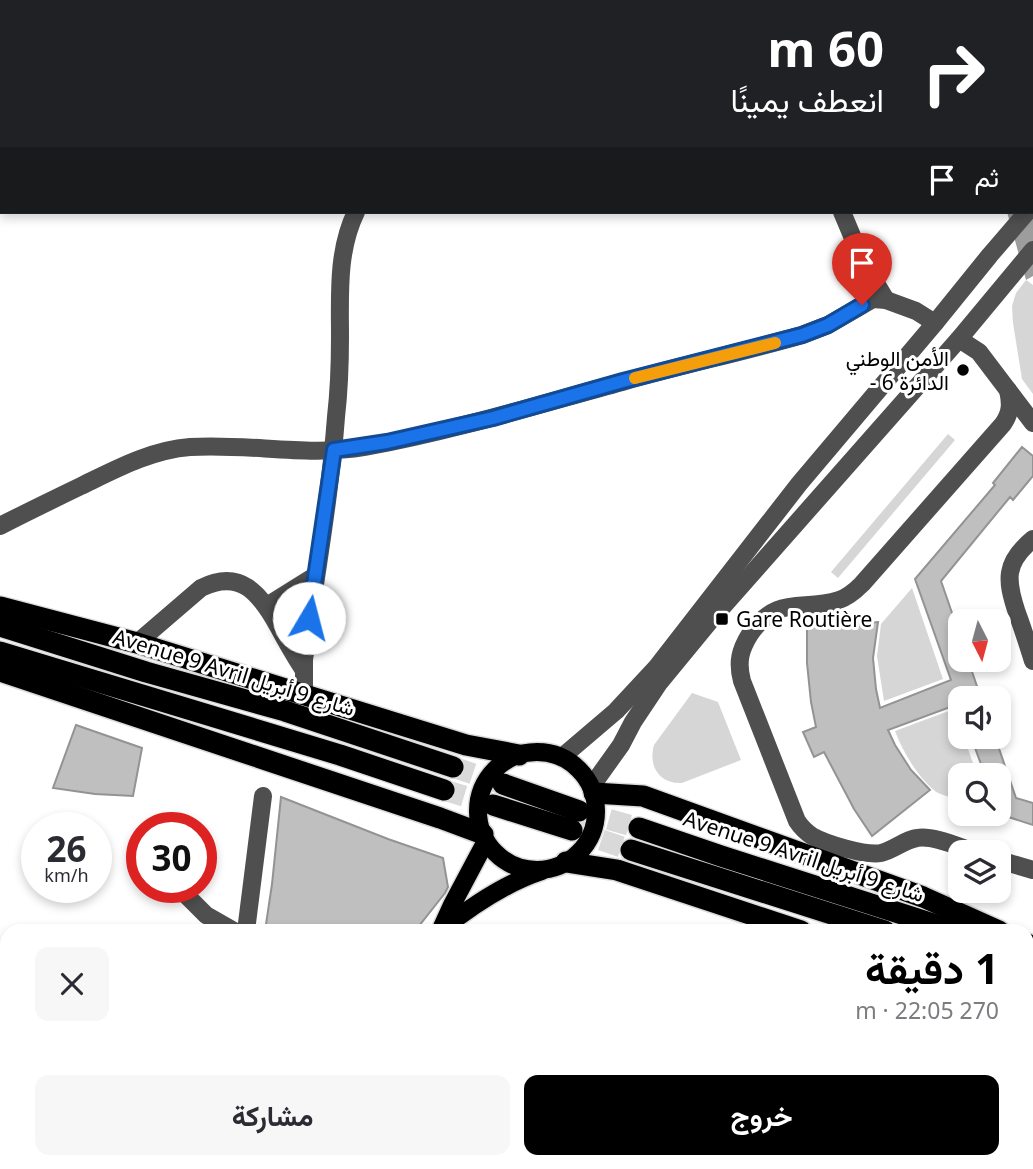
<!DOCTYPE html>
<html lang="ar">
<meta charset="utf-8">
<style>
body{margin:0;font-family:"Noto Sans",Vazirmatn,sans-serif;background:#f7f7f7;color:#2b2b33;direction:rtl;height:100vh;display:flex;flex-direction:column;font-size:26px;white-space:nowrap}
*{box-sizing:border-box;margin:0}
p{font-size:23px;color:#7c7c81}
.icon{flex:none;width:38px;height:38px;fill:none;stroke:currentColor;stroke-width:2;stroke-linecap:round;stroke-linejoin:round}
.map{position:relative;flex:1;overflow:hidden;direction:ltr}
.sheet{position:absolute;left:0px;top:924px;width:1034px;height:245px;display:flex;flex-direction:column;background:#fff;border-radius:21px 21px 0 0;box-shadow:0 4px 10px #0003;direction:rtl}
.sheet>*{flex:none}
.top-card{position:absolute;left:0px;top:0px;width:1034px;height:214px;box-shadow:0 4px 10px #0003;direction:rtl;background:#202124;color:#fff;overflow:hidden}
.needle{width:46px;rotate:174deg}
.buttons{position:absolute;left:948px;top:609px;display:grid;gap:14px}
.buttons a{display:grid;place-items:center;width:63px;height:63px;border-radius:14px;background:#fff;box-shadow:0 4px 10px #0003;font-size:35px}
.speed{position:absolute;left:21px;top:812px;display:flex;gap:14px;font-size:35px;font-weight:700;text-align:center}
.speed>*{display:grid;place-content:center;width:91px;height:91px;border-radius:50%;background:#fff;box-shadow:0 4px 10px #0003;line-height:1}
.speed small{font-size:18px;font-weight:400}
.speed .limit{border:10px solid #d22;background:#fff;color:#111}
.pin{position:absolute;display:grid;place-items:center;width:60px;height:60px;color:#fff;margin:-72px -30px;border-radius:50% 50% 50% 0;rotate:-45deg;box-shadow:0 0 7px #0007}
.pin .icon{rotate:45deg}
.me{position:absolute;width:77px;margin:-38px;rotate:8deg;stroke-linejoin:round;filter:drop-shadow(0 0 5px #0008)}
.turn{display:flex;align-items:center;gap:24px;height:147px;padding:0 35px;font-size:32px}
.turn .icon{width:91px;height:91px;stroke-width:2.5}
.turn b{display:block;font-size:49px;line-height:60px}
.then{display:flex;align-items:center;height:66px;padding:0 35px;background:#0003;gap:14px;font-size:26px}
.round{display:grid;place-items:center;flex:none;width:74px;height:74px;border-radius:14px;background:#f7f7f7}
.head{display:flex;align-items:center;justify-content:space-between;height:119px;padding:0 35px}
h1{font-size:42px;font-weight:700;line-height:52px;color:#000}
.primary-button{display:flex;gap:14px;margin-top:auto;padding:14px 35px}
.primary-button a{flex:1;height:80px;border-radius:14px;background:#000;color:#fff;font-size:28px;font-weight:700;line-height:80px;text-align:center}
.primary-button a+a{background:#f7f7f7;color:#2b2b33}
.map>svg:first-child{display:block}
.green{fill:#d6d6d6}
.water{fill:#9d9d9d}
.building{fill:#bfbfbf;stroke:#939393;stroke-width:2}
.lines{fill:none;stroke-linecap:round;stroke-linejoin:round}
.highway-tunnel{stroke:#d9d9d9;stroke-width:21;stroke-dasharray:21 10;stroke-linecap:butt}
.major-casing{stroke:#dbdbdb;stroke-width:21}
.highway-casing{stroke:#dbdbdb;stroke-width:24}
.minor{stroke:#4f4f4f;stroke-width:18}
.major{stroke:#000;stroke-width:18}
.highway{stroke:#000;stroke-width:21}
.route-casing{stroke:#114b97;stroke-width:18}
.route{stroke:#1a73e8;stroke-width:12}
.slow{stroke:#f59e0b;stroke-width:12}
.poi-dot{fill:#000;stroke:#fff;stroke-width:2.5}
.labels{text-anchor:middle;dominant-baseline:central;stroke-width:6;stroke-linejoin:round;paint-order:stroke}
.poi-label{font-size:21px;fill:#000;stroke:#fff;text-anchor:end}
.street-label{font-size:21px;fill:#000;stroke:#fff}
</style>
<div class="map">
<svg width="1033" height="1169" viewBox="0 0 1033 1169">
<rect width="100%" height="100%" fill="#fff"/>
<g class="green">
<path d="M 1026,280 L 1033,285 L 1033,394 L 1022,379 L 1013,323 L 1012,306 L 1016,293 Z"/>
<path d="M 948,434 L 955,440 L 838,578 L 831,572 Z"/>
<path d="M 912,588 L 943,679 L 884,701 L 877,656 L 881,624 Z"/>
<path d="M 692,693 L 718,702 L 741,760 L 682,783 C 659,784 648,766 654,745 Z"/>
<path d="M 954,709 L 961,729 L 961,737 L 964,737 L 977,775 L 961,775 L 961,799 C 953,797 941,796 935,791 C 917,776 903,752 895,731 Z"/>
</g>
<path class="water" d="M 864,0 L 1033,0 L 1033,276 L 1026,280 L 1007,212 L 1032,212 L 1032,2 L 866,2 Z"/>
<g class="building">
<path d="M 1022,447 L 1033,456 L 1033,476 L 1013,500 L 1010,497 L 941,581 L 961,639 L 961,660 L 968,660 L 981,698 L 961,698 L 961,703 L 888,730 L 895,745 L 911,770 L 930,790 L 872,836 L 854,809 L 824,752 L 814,757 L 803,732 L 816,727 L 811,702 L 807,663 L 807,627 L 878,622 L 873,658 L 876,689 L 880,708 L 951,680 L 915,579 L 995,485 L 993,483 Z"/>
<path d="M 76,725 L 142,748 L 133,796 L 95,794 L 53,788 Z"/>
<path d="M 971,737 L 995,737 L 1016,798 L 1033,803 L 1033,825 L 999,814 L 999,775 L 985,775 Z"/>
<path d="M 281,797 L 388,839 L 443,858 L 448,887 L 445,893 L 415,931 L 265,931 L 272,884 Z"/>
</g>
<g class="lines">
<g class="highway-tunnel">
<path d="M 453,767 L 503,784"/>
<path d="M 444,790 L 493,805"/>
<path d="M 579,811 L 639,828"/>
<path d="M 572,830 L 631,850"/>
</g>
<g class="major-casing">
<g id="major">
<circle cx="537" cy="811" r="59"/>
<path d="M 442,927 L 452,905 L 486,841"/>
<path d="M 440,931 C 470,907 505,883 542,871"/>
<path d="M 252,1169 L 254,1162"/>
</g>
</g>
<g class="highway-casing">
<g id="highway">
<path d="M 0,607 L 137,643 L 466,745 L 519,755"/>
<path d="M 0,626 L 146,672 L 285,711 L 453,767"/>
<path d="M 0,652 L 340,755 L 444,790"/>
<path d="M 0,671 L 440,818 L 483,834"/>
<path d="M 503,784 L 579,811"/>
<path d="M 594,793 L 643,796 L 923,897 L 999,931"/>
<path d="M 493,805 L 572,830"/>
<path d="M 639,828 L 721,856 L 955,931"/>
<path d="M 631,850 L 885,931"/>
<path d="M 566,862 L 617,870 L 801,931"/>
<path d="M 1027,944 L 1033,947"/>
<path d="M 1027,981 L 1033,983"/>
</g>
</g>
<g class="minor">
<path d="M 551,0 L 554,2"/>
<path d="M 177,2 L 177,0"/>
<path d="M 411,2 L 411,0"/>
<path d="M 842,212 L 863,262 L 886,300"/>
<path d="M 959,339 L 979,352 L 1033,423"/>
<path d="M 0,526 C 27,512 54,499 81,486 C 116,469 151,450 190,447 C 248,443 307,457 365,447 C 452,431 537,405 622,382 C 682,365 743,352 802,335 L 828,325 L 873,299 L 886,300 L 916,311 L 935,323"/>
<path d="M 1033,539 C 1004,563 1006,580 1017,613 C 1023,629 1028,645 1033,661"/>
<path d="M 267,606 L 315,576"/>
<path d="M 137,643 L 201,588 C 241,568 260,594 278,626 C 286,641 294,655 303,669"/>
<path d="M 304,695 L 304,660 C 315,579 330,498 336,417 C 339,391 340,364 340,337 C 340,295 337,251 356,212"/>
<path d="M 562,757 L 616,711 L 656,668 L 799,484 L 935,323 L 990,255 L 1027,212"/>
<path d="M 591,787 L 621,745 L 633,722 L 659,683 L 710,621 L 959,339 L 1033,250"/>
<path d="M 975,852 C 959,847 933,835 917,838 C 904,840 894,850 881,853 C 866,856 826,844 812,836 C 806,832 801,827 797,821 L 742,681 C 737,662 740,650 750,634 C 778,594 802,612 839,600 C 848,597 855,591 862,584 L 1003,424 C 1011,412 1011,404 1008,390"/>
<path d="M 999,860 L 1033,870"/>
<path d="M 178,887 L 206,915 L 234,931"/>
<path d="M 246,931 L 263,796"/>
<path d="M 0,976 L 7,979"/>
<path d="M 1027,1101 L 1033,1101"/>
<path d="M 232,1162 L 233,1169"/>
<path d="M 786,1162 L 803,1169"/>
<path d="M 1001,1169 L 1001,1162"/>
</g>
<use href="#major" class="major"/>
<use href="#highway" class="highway"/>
</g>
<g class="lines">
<g class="route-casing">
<path id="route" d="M 309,618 L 334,450 L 387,442 L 493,418 L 623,381 L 802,335 L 828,325 L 862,305"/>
</g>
<use href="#route" class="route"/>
<path class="slow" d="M 635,378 L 775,343"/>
</g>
<g class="poi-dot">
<circle cx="963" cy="370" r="7"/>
<rect x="715" y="612" width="14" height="14" rx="3.5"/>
</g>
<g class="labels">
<g class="poi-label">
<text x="949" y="358">الأمن الوطني<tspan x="949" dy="24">- الدائرة 6</tspan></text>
<text x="736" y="619" text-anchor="start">Gare Routière</text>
</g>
<g class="street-label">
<text transform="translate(234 672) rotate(17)">Avenue 9 Avril شارع 9 أبريل</text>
<text transform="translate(804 856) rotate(18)">Avenue 9 Avril شارع 9 أبريل</text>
</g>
</g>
</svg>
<div class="buttons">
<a><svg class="needle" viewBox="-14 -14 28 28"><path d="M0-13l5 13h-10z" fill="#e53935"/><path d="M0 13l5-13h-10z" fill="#7c7c81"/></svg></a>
<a><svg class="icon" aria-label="sound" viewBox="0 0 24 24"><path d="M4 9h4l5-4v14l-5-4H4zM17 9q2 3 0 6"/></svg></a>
<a><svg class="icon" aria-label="search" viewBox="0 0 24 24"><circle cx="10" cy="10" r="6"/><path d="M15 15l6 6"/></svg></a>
<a><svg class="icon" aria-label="layers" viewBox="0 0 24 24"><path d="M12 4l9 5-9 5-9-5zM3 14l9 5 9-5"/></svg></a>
</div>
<div class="speed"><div>26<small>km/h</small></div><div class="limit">30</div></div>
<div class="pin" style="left:862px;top:305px;background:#d93025"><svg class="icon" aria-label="arrive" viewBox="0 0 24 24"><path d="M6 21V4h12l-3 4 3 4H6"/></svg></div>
<svg class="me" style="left:309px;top:618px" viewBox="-20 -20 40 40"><circle r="19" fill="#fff"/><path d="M0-13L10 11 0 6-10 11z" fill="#1a73e8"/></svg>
<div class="top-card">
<div class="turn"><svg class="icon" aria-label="right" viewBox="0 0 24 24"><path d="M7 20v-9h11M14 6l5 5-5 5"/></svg><div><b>60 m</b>انعطف يمينًا</div></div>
<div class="then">ثم<svg class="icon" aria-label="arrive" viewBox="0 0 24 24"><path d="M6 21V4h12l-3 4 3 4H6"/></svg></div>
</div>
<section class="sheet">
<div class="head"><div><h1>1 دقيقة</h1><p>270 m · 22:05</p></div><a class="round"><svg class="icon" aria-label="close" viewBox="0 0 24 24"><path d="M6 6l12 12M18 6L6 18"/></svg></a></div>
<div class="primary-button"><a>خروج</a><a>مشاركة</a></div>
</section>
</div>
